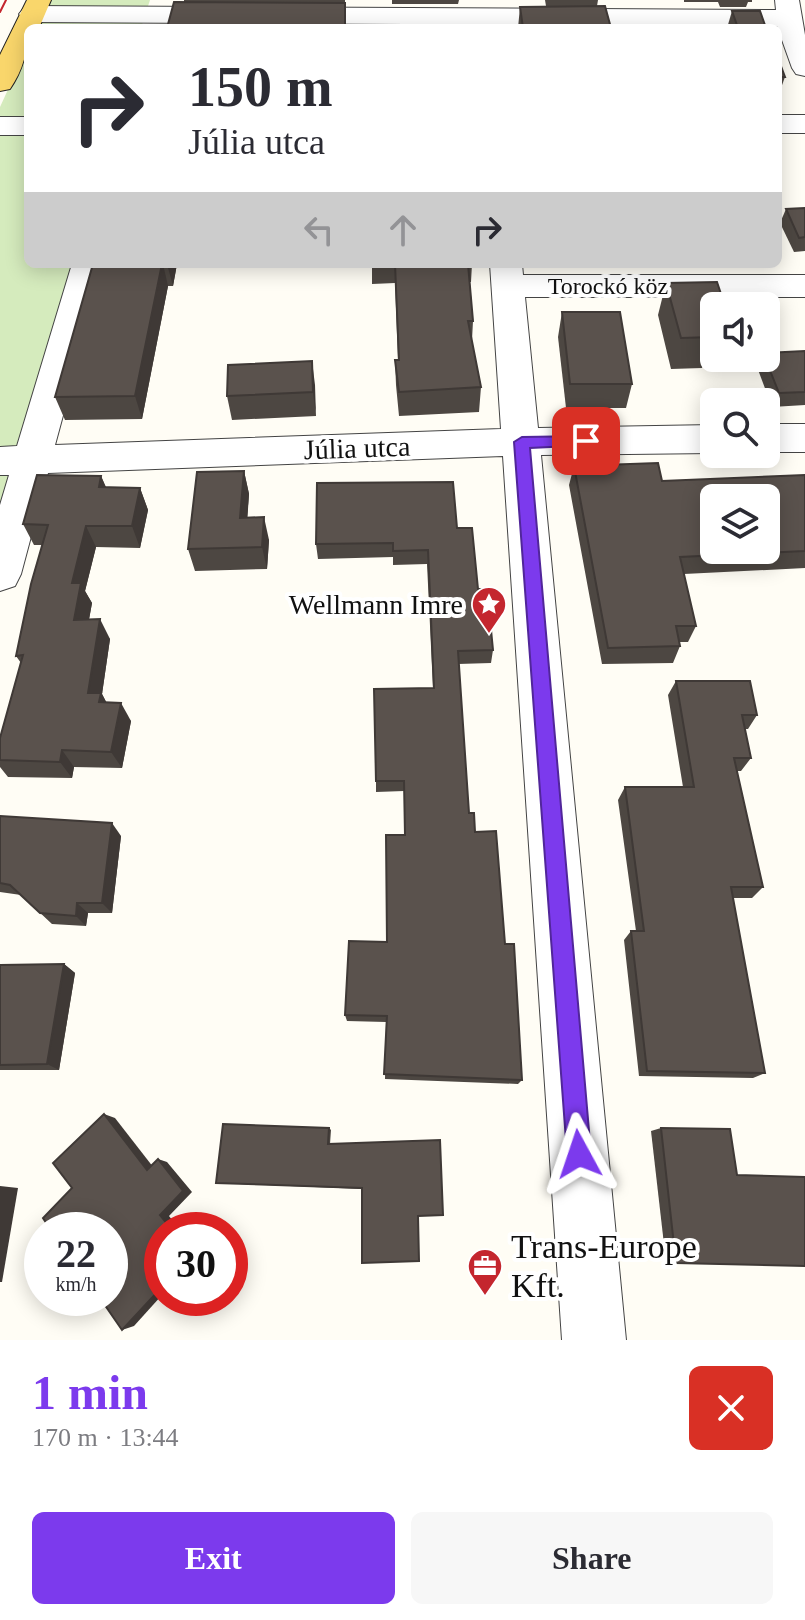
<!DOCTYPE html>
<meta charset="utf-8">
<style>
body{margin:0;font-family:Georgia,serif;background:#f7f7f7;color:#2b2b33;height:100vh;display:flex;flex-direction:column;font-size:30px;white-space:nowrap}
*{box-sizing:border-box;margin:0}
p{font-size:26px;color:#7c7c81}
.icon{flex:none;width:44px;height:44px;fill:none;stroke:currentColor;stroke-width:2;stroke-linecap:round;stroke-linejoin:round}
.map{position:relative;height:1340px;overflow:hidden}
.side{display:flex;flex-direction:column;background:#fff;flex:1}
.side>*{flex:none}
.banner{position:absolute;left:24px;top:24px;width:758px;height:244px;border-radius:12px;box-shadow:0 4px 20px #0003;background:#fff;color:#2b2b33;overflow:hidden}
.controls{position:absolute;left:700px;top:292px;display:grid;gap:16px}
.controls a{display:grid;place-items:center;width:80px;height:80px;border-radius:12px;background:#fff;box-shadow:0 4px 20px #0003;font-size:40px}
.speed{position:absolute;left:24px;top:1212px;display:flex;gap:16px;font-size:40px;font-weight:700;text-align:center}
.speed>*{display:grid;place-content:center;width:104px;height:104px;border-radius:50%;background:#fff;box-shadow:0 4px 20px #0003;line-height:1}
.speed small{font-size:20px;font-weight:400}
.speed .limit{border:12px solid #d22;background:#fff;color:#111}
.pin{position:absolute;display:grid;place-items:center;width:68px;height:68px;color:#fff;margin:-34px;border-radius:16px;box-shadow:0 4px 12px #0006}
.me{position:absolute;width:88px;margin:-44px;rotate:355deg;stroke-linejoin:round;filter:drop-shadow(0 0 6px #0008)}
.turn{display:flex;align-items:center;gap:28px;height:168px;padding:0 32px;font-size:36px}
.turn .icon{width:104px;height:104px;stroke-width:2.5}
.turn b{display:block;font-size:56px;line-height:68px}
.lanes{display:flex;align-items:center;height:76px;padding:0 32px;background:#0003;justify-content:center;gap:40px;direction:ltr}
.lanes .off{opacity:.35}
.round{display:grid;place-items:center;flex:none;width:84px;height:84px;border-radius:12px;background:#f7f7f7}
.headline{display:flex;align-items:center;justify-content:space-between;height:136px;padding:0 32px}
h1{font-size:48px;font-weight:600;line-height:60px;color:#7c3aed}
.action{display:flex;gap:16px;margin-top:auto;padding:16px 32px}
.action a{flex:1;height:92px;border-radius:12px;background:#7c3aed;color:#fff;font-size:32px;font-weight:600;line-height:92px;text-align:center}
.action a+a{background:#f7f7f7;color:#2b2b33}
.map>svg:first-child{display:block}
.green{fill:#d5ebbd}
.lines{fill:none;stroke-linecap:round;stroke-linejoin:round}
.minor-casing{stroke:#444;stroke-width:2}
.major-casing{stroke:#222;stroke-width:2}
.minor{fill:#fff;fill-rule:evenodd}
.major{fill:#f9d66b;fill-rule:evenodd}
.tram{stroke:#c4262e;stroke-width:2}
.wall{fill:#4d4742}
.shaded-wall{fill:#3f3936}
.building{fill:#5a524d;stroke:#3f3936;stroke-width:2;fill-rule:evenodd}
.route{fill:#7c3aed;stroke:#51269a;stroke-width:2}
.labels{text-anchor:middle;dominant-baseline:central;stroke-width:8;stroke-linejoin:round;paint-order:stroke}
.far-street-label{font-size:24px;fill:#111;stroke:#fff}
.street-label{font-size:28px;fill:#111;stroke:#fff}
.poi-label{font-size:28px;fill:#111;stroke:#fff;text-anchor:end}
.near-poi-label{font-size:34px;fill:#111;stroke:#fff;text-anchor:start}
</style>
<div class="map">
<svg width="805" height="1340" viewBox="0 0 805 1340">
<rect width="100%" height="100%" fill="#fffdf5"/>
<g class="green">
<path d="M 49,0 L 150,0 L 141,28 L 36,28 Z"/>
<path d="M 28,46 L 28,264 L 78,264 L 0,557 L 0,107 Z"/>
</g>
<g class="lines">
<g class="minor-casing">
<g id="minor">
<path d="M 775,0 L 799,0 L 805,35 L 805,76 L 796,74 L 792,68 L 777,26 L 32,22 L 23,19 L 19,14 L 23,9 L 32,6 L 776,10 Z"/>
<rect x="778" y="115" width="27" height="18"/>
<rect x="0" y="117" width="28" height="18"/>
<path d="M 72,264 L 104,264 L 55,445 L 501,429 L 490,264 L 522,264 L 523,275 L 805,275 L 805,297 L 525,297 L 538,428 L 714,425 L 714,453 L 541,455 L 626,1340 L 562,1340 L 503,456 L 48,473 L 21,574 L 15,586 L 0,591 L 0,505 L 9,475 L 0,475 L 0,447 L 17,446 Z"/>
<rect x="766" y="424" width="39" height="28"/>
</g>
</g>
<g class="major-casing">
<path id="major" d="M 27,0 L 51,0 L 39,28 L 28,28 C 28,51 23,70 10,89 L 0,91 L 0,55 Z"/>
</g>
<use href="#minor" class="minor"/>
<use href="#major" class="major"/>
<path class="tram" d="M 0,12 L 6,0"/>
</g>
<g class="wall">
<path d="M 184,0 L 345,0 L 345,5 L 184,2 Z"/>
<path d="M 392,0 L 459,0 L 458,4 L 392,4 Z"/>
<path d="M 545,0 L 598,0 L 597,6 L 611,28 L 518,28 L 520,7 L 578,6 L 546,6 Z"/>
<path d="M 684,0 L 752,0 L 752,2 L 748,2 L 746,7 L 720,7 L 718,2 L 684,2 Z"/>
<path d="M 732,11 L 766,28 L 727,28 Z"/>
<path d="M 778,58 L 785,77 L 778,96 Z"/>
<path d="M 805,208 L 805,251 L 794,252 L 780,223 L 786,209 Z"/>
<path d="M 93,264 L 177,264 L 173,286 L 168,286 L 142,419 L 65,420 L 55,397 Z"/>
<path d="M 372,264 L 472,264 L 471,282 L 470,282 L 473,321 L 472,340 L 481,387 L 479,412 L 399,416 L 396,385 L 395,360 L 398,360 L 395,283 L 372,284 Z"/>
<path d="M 660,264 L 723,264 L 722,267 L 661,266 Z"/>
<path d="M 666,283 L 714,306 L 714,344 L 710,344 L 702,368 L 671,369 L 658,315 Z"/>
<path d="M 562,312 L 632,384 L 626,408 L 566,408 L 558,337 Z"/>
<path d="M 805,351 L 805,405 L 772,407 L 757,367 L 761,358 Z"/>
<path d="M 312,361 L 316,416 L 232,420 L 227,396 Z"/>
<path d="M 574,466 L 662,481 L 805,475 L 805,568 L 684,574 L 696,626 L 688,642 L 680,642 L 680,646 L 673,663 L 602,664 L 569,485 Z"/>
<path d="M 244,471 L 249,494 L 247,518 L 269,540 L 267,569 L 195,571 L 188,549 Z"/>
<path d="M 101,476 L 106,487 L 140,488 L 148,510 L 140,548 L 96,547 L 85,591 L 92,603 L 89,620 L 110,639 L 102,694 L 106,702 L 131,721 L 122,768 L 74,767 L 72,778 L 8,777 L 0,767 L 0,738 L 21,663 L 16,656 L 42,545 L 34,545 L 23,524 Z"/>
<path d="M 457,528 L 478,589 L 493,650 L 491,663 L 458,664 L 469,813 L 475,832 L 505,944 L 522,1080 L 518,1084 L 385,1079 L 386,1022 L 347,1021 L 345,1015 L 387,942 L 404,835 L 404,791 L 376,792 L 376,781 L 433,688 L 427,564 L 393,565 L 393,557 L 318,559 L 316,544 Z"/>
<path d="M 676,681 L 757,715 L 748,729 L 745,729 L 751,758 L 741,771 L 737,771 L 763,887 L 752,898 L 733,898 L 765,1073 L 753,1078 L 639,1076 L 624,940 L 631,931 L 636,931 L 618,800 L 625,787 L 683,787 L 668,695 Z"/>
<path d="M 0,816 L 121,836 L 112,913 L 88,913 L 86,926 L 52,924 L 21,895 L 0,892 Z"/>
<path d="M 64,964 L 75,973 L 59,1070 L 0,1070 L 0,965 Z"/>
<path d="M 329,1128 L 331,1130 L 330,1144 L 362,1189 L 216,1183 Z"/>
<path d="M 661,1128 L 676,1263 L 666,1262 L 651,1131 Z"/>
</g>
<g class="shaded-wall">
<path d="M 162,264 L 163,264 L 168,286 L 142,419 L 135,396 Z"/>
<path d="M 167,264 L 177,264 L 173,286 Z"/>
<path d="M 312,361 L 315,385 L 316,416 L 313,392 Z"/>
<path d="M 244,471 L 249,494 L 246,540 L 240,518 Z"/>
<path d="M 101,476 L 110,498 L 99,487 Z"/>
<path d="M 140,488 L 148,510 L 140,548 L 132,526 Z"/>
<path d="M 264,517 L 269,540 L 267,569 L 262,547 Z"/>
<path d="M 86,526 L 96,547 L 85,591 L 92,603 L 85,640 L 74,620 L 72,583 Z"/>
<path d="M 100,619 L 110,639 L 102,694 L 111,711 L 88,693 Z"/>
<path d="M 121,703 L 131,721 L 122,768 L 111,752 Z"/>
<path d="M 62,750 L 74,767 L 72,778 L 60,762 Z"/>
<path d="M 112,823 L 121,836 L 112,913 L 102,903 Z"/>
<path d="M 77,903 L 88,913 L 86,926 L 76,916 Z"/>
<path d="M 64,964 L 75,973 L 59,1070 L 47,1064 Z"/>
<path d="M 104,1114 L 115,1118 L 157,1172 L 147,1170 Z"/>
<path d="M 158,1159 L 167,1162 L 192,1192 L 169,1216 L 180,1230 L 172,1230 L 160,1215 Z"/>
<path d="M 0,1186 L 18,1188 L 2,1282 L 0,1282 Z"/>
<path d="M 162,1287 L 162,1295 L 134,1326 L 122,1330 Z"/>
</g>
<g class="building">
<path d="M 174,2 L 345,3 L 345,28 L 167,28 Z"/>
<path d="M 605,6 L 611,28 L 523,28 L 520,7 Z"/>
<path d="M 732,11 L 760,11 L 766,28 L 738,28 Z"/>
<path d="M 778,58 L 785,77 L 778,77 Z"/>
<path d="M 805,208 L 805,237 L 799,238 L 786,209 Z"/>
<path d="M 93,264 L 162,264 L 135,396 L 55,397 Z"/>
<path d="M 395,264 L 468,264 L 473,321 L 468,321 L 481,387 L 399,392 L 395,360 L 399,360 Z"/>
<path d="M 717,282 L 725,306 L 714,306 L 714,312 L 706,312 L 713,337 L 681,338 L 666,283 Z"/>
<path d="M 562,312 L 620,312 L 632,384 L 570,384 Z"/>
<path d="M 805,351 L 805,392 L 779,393 L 765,358 L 766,358 L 766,353 Z"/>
<path d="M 312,361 L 313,392 L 227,396 L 228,365 Z"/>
<path d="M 658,463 L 662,481 L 805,475 L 805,551 L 680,557 L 696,626 L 676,626 L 680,646 L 608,648 L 574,466 ZM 714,498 L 766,498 L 766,550 L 714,550 Z"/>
<path d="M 244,471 L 240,518 L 264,517 L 262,547 L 188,549 L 197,472 Z"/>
<path d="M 37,475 L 101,476 L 99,487 L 140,488 L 132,526 L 86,526 L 72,583 L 81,583 L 74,620 L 100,619 L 88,693 L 101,693 L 99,702 L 121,703 L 111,752 L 62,750 L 60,762 L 0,760 L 0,738 L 23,655 L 16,656 L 31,584 L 48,525 L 23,524 Z"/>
<path d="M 453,482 L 457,528 L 472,528 L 478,589 L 487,589 L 493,650 L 458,651 L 469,813 L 474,813 L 475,832 L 496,831 L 505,944 L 514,944 L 522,1080 L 384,1074 L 387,1016 L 345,1015 L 349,941 L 387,942 L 386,835 L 405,835 L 404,781 L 376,781 L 374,689 L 434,688 L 428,550 L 393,551 L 393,543 L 316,544 L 317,483 Z"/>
<path d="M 676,681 L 750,681 L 757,715 L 742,715 L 751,758 L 734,758 L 763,887 L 731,887 L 765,1073 L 647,1071 L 631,931 L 644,931 L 625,787 L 694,787 Z"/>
<path d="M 0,816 L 112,823 L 102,903 L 77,903 L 76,916 L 40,913 L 10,885 L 0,883 Z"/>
<path d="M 64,964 L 47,1064 L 0,1065 L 0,965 Z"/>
<path d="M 104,1114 L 147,1170 L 158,1159 L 183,1191 L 160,1215 L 172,1230 L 162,1230 L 162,1287 L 122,1330 L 100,1298 L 110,1298 L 110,1230 L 51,1230 L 43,1218 L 72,1188 L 53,1163 Z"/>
<path d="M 223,1124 L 329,1128 L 328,1144 L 440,1140 L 443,1215 L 418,1216 L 419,1261 L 362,1263 L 362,1188 L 216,1183 Z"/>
<path d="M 661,1128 L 730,1129 L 737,1175 L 805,1177 L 805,1266 L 676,1263 Z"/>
</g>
<path class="route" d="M 586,436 L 591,437 L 591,445 L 530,448 L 591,1154 L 588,1163 L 579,1166 L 571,1163 L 567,1154 L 514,442 L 522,437 Z"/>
<defs>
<g id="sight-pin" transform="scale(1.8)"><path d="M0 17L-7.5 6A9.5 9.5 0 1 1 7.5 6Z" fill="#c4262e" stroke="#fff"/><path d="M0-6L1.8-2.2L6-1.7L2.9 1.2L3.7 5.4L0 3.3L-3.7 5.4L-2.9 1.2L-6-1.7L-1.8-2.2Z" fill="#fff"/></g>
<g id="office-pin" transform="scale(1.8)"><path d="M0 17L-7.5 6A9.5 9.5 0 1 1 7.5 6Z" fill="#c4262e" stroke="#fff"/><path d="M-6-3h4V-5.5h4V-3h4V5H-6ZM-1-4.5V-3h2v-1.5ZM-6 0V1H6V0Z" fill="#fff"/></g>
</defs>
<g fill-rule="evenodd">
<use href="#sight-pin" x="489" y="604"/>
<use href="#office-pin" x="485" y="1266"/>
</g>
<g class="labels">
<g class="far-street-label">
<text x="608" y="286">Torockó köz</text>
</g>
<g class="street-label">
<text transform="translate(357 448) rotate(-2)">Júlia utca</text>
</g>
<g class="poi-label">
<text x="463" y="604">Wellmann Imre</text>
</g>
<g class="near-poi-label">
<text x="511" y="1246">Trans-Europe<tspan x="511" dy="39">Kft.</tspan></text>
</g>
</g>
</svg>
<div class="controls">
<a><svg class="icon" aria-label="sound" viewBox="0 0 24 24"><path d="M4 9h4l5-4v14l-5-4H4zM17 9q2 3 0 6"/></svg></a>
<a><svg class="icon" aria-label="search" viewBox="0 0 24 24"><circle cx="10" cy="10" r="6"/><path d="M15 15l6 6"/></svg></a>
<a><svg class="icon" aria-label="layers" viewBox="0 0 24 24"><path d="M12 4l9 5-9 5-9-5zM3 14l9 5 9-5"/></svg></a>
</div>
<div class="speed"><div>22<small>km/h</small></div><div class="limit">30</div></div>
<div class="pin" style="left:586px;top:441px;background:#d93025"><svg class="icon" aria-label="arrive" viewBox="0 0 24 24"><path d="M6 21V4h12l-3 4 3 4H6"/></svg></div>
<svg class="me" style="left:579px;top:1154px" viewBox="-20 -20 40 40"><path d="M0-17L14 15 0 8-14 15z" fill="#7c3aed" stroke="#fff" stroke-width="4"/></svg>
<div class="banner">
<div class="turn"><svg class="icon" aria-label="right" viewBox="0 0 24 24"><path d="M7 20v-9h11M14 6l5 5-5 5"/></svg><div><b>150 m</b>Júlia utca</div></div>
<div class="lanes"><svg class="icon off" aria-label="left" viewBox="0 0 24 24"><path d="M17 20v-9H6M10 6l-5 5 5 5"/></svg><svg class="icon off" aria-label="ahead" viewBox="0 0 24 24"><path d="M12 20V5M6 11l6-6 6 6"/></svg><svg class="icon" aria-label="right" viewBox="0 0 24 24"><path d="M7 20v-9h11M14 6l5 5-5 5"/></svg></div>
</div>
</div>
<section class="side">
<div class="headline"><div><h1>1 min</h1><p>170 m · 13:44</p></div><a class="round" style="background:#d93025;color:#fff"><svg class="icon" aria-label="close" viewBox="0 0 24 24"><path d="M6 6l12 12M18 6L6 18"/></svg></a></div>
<div class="action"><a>Exit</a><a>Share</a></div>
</section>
